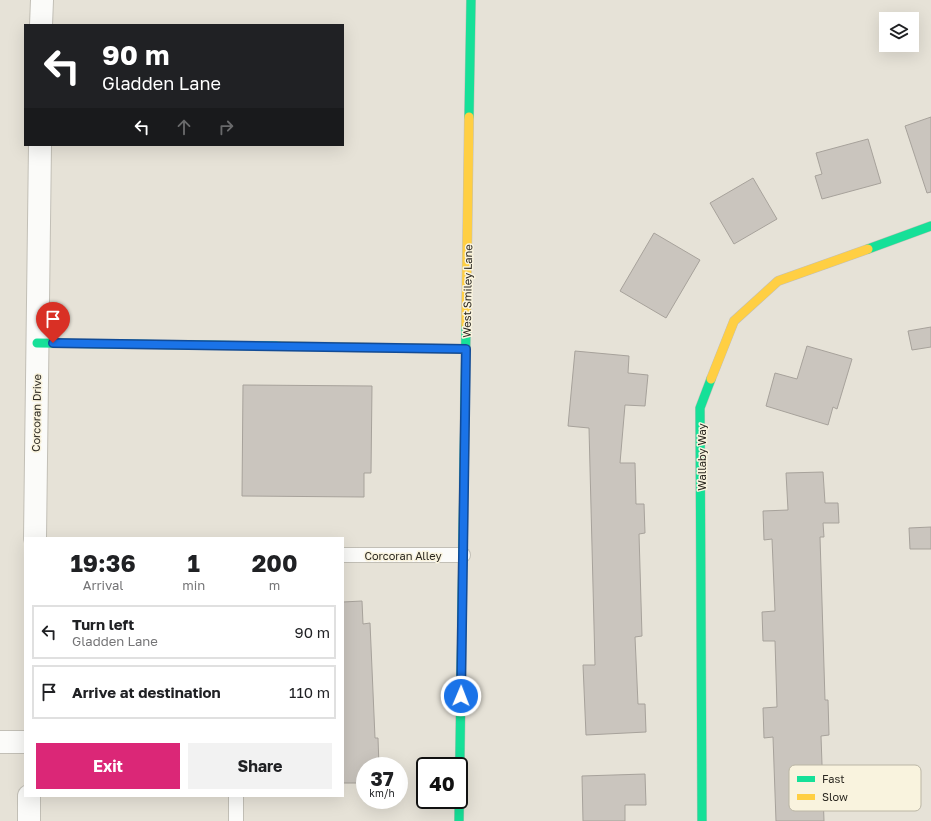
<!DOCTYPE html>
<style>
body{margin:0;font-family:"Golos Text",sans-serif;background:#f2f2f2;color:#202124;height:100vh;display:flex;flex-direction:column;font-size:15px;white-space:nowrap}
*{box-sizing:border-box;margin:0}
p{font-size:13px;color:#757577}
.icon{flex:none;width:22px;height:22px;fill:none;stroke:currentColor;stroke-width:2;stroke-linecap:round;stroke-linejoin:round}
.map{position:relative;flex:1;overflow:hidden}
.side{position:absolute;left:24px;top:537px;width:320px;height:260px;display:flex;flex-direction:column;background:#fff;border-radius:0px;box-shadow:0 4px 16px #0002}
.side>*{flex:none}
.guide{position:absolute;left:24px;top:24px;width:320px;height:122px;border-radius:0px;box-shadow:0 4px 16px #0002;background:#202124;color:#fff;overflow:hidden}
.buttons{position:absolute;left:879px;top:12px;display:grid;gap:8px}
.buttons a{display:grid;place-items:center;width:40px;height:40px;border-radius:0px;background:#fff;box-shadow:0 4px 16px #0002;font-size:20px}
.speed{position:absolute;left:356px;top:757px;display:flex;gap:8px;font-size:20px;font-weight:700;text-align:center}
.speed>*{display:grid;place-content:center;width:52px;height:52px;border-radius:50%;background:#fff;box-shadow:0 4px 16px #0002;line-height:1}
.speed small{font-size:10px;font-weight:400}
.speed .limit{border:2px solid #111;border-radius:6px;background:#fff;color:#111}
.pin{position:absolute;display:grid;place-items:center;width:34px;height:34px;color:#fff;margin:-41px -17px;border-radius:50% 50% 50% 0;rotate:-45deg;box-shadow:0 0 4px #0007}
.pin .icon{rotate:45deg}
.me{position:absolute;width:44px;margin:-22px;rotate:1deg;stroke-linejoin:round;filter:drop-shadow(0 0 3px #0008)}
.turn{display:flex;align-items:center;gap:14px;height:84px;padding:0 12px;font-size:18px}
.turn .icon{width:52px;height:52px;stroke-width:2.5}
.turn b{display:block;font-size:28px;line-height:34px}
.lanes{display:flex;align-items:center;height:38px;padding:0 12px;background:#0003;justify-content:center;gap:20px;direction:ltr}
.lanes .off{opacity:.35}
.eta{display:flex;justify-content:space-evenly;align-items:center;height:68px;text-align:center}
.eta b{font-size:24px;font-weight:700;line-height:28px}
.action{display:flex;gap:8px;margin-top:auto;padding:8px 12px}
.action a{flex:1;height:46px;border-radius:0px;background:#db2777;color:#fff;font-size:16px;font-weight:700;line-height:46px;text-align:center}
.action a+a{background:#f2f2f2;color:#202124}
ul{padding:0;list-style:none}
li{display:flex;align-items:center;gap:12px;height:54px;margin:0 8px 6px;padding:0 4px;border:2px solid #e0e0e0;border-radius:0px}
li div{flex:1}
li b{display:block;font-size:15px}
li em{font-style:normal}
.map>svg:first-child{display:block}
.building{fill:#cac5be;stroke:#a7a29b}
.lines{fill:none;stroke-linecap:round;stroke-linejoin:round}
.lane-casing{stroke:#c2bfb6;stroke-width:16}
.street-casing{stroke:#c2bfb6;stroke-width:24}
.fast-casing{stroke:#c2bfb6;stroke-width:10}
.slow-casing{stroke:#c2bfb6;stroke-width:10}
.lane{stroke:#fbfbf9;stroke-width:14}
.street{stroke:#fbfbf9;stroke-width:22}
.fast{stroke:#16e098;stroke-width:9}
.slow{stroke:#ffcf43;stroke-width:9}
.route-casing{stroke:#114b97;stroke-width:10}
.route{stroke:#1a73e8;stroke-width:7}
.labels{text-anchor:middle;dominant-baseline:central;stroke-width:3;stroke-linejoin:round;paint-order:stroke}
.street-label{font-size:11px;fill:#2b2821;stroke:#f9f3de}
.key{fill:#f9f3de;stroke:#bbb6a5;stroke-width:1}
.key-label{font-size:11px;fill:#2b2821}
</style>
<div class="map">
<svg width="931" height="821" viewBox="0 0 931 821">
<rect width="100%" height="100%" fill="#e6e2d7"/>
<g class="building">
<path d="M 931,117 L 931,192 L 927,193 L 905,126 Z"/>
<path d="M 868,139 L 881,183 L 822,199 L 815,176 L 822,174 L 816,153 Z"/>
<path d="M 753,178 L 777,219 L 734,244 L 710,203 Z"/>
<path d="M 654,233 L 700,260 L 666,318 L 620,291 Z"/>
<path d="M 931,327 L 931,347 L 912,350 L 908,331 Z"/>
<path d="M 807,346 L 852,359 L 837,409 L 833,407 L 828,425 L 766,406 L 775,373 L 797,379 Z"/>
<path d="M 575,351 L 629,356 L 628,373 L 648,375 L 645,406 L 625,405 L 620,463 L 635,463 L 636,504 L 644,504 L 645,533 L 639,534 L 642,636 L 635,637 L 638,704 L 645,704 L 646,732 L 586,735 L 583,665 L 595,665 L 589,428 L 568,426 Z"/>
<path d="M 243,385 L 372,386 L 371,473 L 364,473 L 364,497 L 242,496 Z"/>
<path d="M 823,472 L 825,503 L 838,503 L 839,523 L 823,523 L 824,537 L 820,537 L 825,700 L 828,700 L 829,735 L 821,736 L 824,821 L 776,821 L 773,737 L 764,738 L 763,708 L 777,707 L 775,641 L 763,641 L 762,612 L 775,611 L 772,539 L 764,540 L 763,511 L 788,510 L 786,473 Z"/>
<path d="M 931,527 L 931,549 L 910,549 L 909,528 Z"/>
<path d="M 362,601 L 363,624 L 370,623 L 375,738 L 378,738 L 379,766 L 365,766 L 365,783 L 343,783 L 343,602 Z"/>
<path d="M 645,774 L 646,805 L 625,805 L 625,821 L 583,821 L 582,776 Z"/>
</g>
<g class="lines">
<g class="lane-casing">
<g id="lane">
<path d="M 343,555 L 463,555"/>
<path d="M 236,821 L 236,796"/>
</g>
</g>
<g class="street-casing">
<g id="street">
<path d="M 41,25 L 42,0"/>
<path d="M 35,538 L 40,145"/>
<path d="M 0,742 L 25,742"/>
<path d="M 29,796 L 29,821"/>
</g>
</g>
<g class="fast-casing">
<g id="fast">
<path d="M 469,117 L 471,0"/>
<path d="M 868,249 L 931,226"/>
<path d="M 37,343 L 279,346"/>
<path d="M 459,821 L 466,326"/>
<path d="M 702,821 L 700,408 L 711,379"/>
</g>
</g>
<g class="slow-casing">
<g id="slow">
<path d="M 466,326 L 469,117"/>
<path d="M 279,346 L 466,349"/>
<path d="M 711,379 L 734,321 L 778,281 L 868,249"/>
</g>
</g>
<use href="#lane" class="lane"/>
<use href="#street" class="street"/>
<use href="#fast" class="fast"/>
<use href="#slow" class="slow"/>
</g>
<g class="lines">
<g class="route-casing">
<path id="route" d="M 53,343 L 466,349 L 461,696"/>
</g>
<use href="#route" class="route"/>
</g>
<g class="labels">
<g class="street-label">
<text transform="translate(467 291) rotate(-89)">West Smiley Lane</text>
<text transform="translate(36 413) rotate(-89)">Corcoran Drive</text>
<text transform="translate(701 457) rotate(-90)">Wallaby Way</text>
<text x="403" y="555">Corcoran Alley</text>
</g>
</g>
<rect x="789" y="765" width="132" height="46" rx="6" class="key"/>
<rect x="797" y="776" width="18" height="6" fill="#16e098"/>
<rect x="797" y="794" width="18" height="6" fill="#ffcf43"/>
<g class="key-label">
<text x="822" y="783">Fast</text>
<text x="822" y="801">Slow</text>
</g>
</svg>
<div class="buttons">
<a><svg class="icon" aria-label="layers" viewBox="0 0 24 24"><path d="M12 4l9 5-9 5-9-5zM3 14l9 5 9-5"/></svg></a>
</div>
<div class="speed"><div>37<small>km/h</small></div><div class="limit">40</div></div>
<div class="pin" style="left:53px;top:343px;background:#d93025"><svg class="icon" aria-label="arrive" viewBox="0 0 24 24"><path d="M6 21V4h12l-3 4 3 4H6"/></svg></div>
<svg class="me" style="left:461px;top:696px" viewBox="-20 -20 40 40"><circle r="17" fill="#1a73e8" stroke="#fff" stroke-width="3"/><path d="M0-11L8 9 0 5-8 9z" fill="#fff"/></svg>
<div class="guide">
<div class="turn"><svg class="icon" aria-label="left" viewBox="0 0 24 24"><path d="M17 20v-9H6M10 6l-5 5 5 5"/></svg><div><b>90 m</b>Gladden Lane</div></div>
<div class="lanes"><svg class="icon" aria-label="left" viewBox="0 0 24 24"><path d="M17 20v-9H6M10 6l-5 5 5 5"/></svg><svg class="icon off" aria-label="ahead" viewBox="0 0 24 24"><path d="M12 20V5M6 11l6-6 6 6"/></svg><svg class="icon off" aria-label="right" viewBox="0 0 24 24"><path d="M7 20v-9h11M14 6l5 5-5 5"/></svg></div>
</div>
<section class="side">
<div class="eta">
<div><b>19:36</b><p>Arrival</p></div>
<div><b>1</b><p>min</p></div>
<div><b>200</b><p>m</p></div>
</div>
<ul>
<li><svg class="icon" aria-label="left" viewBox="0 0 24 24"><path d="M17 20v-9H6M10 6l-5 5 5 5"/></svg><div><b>Turn left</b><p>Gladden Lane</p></div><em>90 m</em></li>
<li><svg class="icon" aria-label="arrive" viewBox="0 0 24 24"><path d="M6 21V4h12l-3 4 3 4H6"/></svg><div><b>Arrive at destination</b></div><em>110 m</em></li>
</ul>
<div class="action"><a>Exit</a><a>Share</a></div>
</section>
</div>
